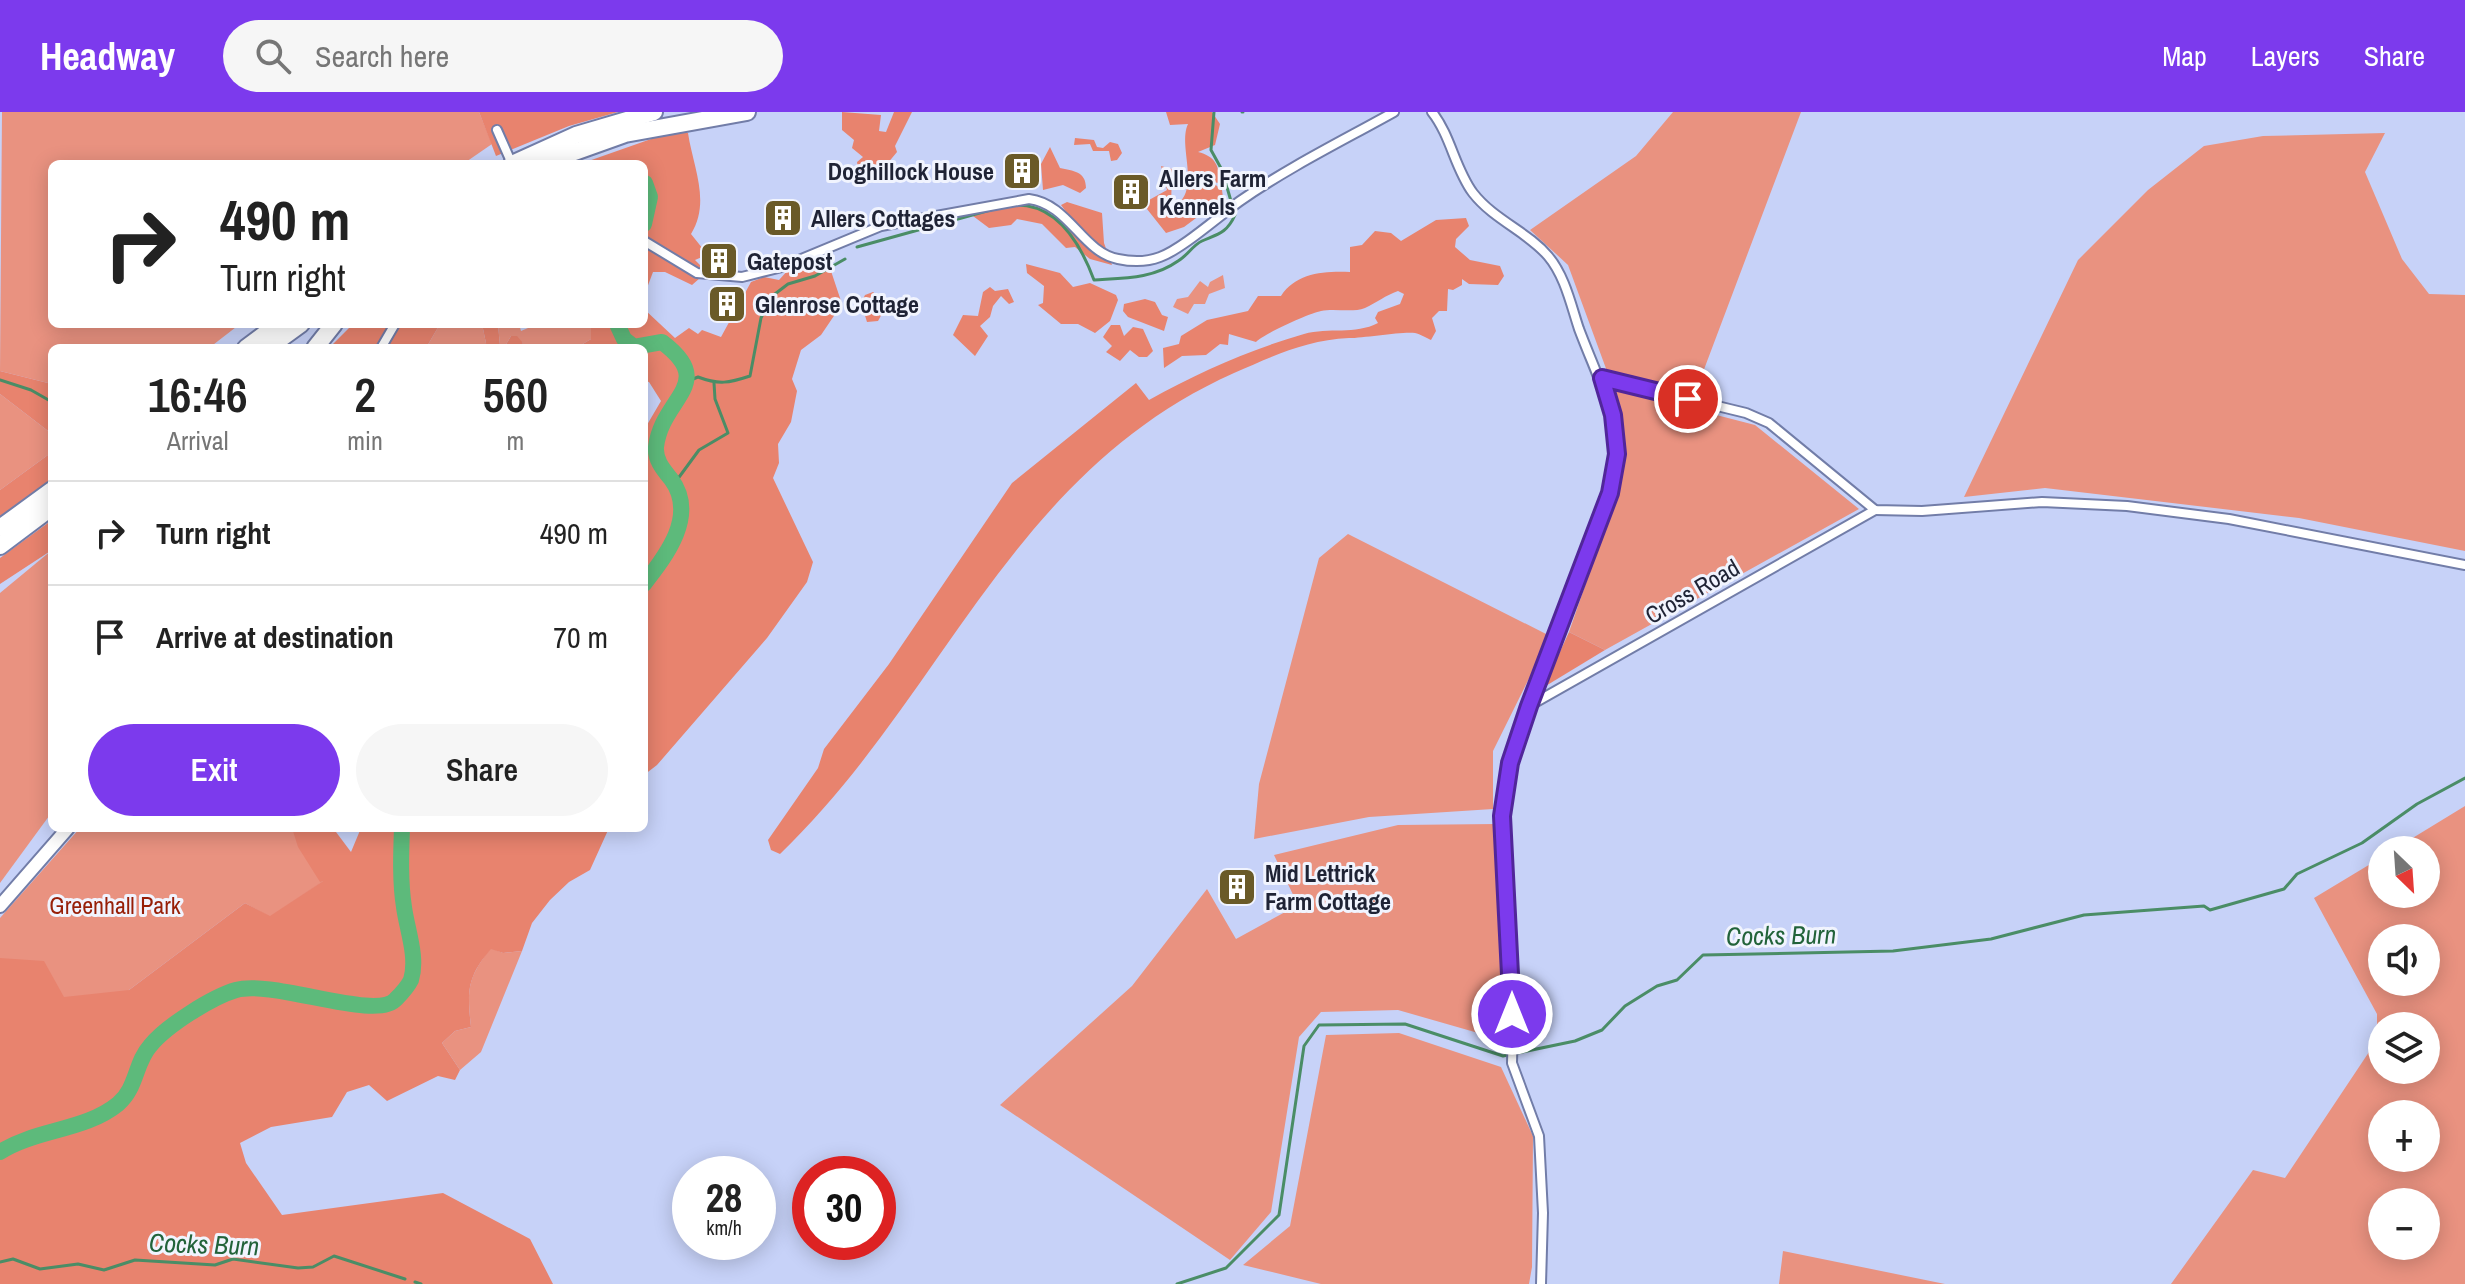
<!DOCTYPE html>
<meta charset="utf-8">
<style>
body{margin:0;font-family:"Archivo Narrow",sans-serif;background:#f6f6f6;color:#222;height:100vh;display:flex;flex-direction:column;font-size:30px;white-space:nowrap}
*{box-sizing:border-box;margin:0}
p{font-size:26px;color:#767676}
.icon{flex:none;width:44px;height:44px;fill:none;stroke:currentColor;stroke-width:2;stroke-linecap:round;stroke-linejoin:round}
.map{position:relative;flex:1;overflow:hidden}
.panel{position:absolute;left:48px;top:232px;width:600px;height:488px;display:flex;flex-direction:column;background:#fff;border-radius:12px;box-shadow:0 4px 20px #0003}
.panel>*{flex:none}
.top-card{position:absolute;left:48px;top:48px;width:600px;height:168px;border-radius:12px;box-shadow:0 4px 20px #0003;background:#fff;color:#222;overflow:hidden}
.needle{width:52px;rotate:155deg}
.controls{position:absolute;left:2368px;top:724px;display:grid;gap:16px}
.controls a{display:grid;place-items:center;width:72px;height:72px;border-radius:50%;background:#fff;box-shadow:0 4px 20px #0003;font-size:40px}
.speed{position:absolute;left:672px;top:1044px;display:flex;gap:16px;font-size:40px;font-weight:700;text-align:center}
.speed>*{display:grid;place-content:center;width:104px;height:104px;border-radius:50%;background:#fff;box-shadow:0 4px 20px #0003;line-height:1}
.speed small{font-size:20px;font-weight:400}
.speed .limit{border:12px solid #d22;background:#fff;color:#111}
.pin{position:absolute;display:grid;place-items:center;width:68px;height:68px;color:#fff;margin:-34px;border:4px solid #fff;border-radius:50%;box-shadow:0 2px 8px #0007}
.me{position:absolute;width:88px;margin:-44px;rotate:0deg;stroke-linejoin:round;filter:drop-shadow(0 0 6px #0008)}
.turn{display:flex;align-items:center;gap:28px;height:168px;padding:0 40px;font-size:36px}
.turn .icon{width:104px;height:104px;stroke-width:2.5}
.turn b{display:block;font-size:56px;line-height:68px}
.eta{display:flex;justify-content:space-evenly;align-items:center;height:136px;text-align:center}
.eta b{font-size:48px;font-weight:600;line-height:56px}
.cta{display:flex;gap:16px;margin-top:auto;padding:16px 40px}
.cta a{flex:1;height:92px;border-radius:48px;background:#7c3aed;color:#fff;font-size:32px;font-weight:600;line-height:92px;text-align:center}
.cta a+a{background:#f6f6f6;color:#222}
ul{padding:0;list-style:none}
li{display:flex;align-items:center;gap:24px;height:104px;padding:0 40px;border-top:2px solid #e0e0e0}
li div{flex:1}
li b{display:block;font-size:30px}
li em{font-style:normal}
header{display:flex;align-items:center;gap:48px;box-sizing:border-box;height:112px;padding:0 40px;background:#7c3aed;color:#fff}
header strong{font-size:38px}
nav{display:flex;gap:44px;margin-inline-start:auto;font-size:28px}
.search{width:560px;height:72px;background:#f6f6f6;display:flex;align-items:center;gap:20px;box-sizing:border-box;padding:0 28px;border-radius:44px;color:#767676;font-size:30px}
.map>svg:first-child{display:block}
.green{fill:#e99280;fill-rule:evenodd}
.forest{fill:#e8836e}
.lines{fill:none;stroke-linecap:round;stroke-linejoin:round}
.stream{stroke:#4a8d66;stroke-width:3}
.river{stroke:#5dba7b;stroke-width:16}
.street-casing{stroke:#727da8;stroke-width:12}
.secondary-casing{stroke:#727da8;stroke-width:16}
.highway-casing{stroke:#727da8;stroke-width:20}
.street{stroke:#fff;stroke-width:8}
.secondary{stroke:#fff;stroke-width:12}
.highway{stroke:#fff;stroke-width:16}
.route-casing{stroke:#51269a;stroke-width:20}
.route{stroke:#7c3aed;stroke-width:14}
.labels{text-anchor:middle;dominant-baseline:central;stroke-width:6;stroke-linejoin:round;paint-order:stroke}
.poi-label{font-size:24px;font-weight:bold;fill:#1f2335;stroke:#f1f4fe;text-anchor:start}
.street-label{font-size:24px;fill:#1f2335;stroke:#f1f4fe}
.park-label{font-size:24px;fill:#971f08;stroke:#f1f4fe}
.water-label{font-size:26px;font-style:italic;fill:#22633a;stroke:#f1f4fe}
</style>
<header>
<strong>Headway</strong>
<div class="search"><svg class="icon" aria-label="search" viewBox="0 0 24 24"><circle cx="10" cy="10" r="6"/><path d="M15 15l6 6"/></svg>Search here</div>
<nav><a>Map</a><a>Layers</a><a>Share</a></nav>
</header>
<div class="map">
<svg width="2465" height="1172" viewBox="0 0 2465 1172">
<rect width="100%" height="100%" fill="#c7d2f8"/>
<g class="green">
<path d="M 2,0 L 479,0 L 492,32 L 463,52 L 52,52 L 52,212 L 240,212 L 209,236 L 52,236 L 52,272 L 0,259 Z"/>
<path d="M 1673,0 L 1801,0 L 1697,276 L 1608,262 L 1568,153 L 1530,118 L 1636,44 Z"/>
<path d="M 2385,21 L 2365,60 L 2402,147 L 2429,182 L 2465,183 L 2465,439 L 2299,406 L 2045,376 L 1964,385 L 2078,148 L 2148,78 L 2204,34 L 2263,24 Z"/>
<path d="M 1223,163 L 1225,176 L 1209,182 L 1205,192 L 1194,192 L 1188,202 L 1173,195 L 1177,187 L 1188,185 L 1200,169 L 1208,175 L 1210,170 Z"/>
<path d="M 440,212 L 482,212 L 487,236 L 426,236 Z"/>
<path d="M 498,212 L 519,212 L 521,219 L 528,216 L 527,212 L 591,212 L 591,227 L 576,236 L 521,236 L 523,231 L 511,224 L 505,234 L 500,234 Z"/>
<path d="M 1612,276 L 1755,313 L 1859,397 L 1605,538 L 1569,520 L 1615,387 L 1623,341 Z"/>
<path d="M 0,282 L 52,322 L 52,340 L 0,378 Z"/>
<path d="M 1348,422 L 1550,524 L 1493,639 L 1493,697 L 1369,705 L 1254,727 L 1259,672 L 1319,446 Z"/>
<path d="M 52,438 L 52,700 L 0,771 L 0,481 Z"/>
<path d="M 2465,694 L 2465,1172 L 2171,1172 L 2253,1058 L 2285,1066 L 2377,928 L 2377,902 L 2314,786 L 2382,745 L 2382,782 L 2426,782 L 2426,738 L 2393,738 ZM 2426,826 L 2426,870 L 2382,870 L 2382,826 ZM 2382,914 L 2426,914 L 2426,958 L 2382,958 ZM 2382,1002 L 2426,1002 L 2426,1046 L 2382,1046 ZM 2426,1090 L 2426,1134 L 2382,1134 L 2382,1090 Z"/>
<path d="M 1496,712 L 1510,877 L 1506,929 L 1398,898 L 1321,900 L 1299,925 L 1271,1100 L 1230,1148 L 1000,993 L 1132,874 L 1207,777 L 1236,827 L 1298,793 L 1274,743 L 1398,713 Z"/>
<path d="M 80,716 L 333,716 L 346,754 L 270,805 L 245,791 L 129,878 L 0,989 L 0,806 Z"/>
<path d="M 491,836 L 503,841 L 522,839 L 481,940 L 460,958 L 442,931 L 455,919 L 471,915 C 467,878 467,866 491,836 Z"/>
<path d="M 1399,921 L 1501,955 L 1533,1024 L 1532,1155 L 1529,1172 L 1321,1172 L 1243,1153 L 1290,1114 L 1326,923 Z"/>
<path d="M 1783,1139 L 1945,1172 L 1779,1172 Z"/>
</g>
<g class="forest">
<path d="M 479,0 L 618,0 L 569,14 L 496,44 Z"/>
<path d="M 842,0 L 881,3 L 879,19 L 886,20 L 894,0 L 912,0 L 895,34 L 897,40 L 872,70 L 858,56 L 857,50 L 863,45 L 852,36 L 854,28 L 842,18 Z"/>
<path d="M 1166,0 L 1212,0 L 1220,12 L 1215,33 L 1198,40 C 1215,44 1220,54 1219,71 L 1212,70 L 1222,78 L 1223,86 L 1184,115 L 1166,121 L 1147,97 L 1149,88 L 1167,78 L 1161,54 L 1172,57 L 1171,96 C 1204,82 1177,35 1188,12 L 1170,13 Z"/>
<path d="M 671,20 L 688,21 C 693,55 711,90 691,122 L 703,137 L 702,145 L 695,148 L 701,154 L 700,166 L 692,173 L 665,160 L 653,160 L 644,184 L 644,52 L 580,52 Z"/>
<path d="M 1075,26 L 1094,28 L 1097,35 L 1103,36 L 1110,30 L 1118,32 L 1122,41 L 1117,48 L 1111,49 L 1109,39 L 1093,39 L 1090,32 L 1074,33 Z"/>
<path d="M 1050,35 L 1060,56 C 1073,59 1086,59 1086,76 L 1080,81 L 1063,73 L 1043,78 L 1041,52 Z"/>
<path d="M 1067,90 L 1102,101 L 1104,131 L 1112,153 L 1090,147 L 1075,135 L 1066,136 L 1042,112 L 1017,107 L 1011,113 L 989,116 L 973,104 C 1023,88 1022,86 1068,112 L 1073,109 L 1061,93 Z"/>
<path d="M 1466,106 L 1469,114 L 1456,127 L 1455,135 L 1470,148 L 1500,154 L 1504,164 L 1498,173 L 1469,172 L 1462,167 L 1462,173 L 1453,178 L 1448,177 L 1447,199 L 1439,199 L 1432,206 L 1436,219 L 1431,228 C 1427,226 1420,222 1415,221 C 1404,219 1364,226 1349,226 C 1306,228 1273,244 1234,261 C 1010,361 946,582 780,742 L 771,738 L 768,728 L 818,656 L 824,637 L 889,552 L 1012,371 L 1136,271 L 1149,288 C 1199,260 1249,238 1304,222 C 1329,215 1355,223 1378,211 L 1375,206 L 1378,200 L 1400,192 L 1404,182 L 1398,179 C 1386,183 1376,191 1365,196 C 1352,201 1335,196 1321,199 C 1310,201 1263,222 1256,230 L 1229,222 L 1228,233 L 1220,232 L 1206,243 L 1182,244 L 1164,256 L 1163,236 L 1179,232 L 1181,224 L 1207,208 L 1248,199 L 1258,184 L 1281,184 C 1296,161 1323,159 1350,160 L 1350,135 L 1362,133 L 1375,119 L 1391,121 L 1401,129 L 1436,108 Z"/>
<path d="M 826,144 L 842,192 L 821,223 L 801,238 L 792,267 L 797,279 L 791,310 L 778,332 L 779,351 L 773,366 L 813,450 L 807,470 L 767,526 L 657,653 L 644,663 L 644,318 L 661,289 L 649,270 L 644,269 L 644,236 L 576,236 L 591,227 L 591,212 L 644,212 L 644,197 L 675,226 L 689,216 L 698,222 L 702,218 L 721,225 L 751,170 L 764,165 L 779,168 L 789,157 Z"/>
<path d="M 1026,152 L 1060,161 L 1073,175 L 1090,171 L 1116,183 L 1118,188 L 1110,209 L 1095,221 L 1078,212 L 1061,212 L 1038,193 L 1043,191 L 1044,174 L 1027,161 Z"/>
<path d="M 990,175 L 995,179 L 1008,177 L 1014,190 L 1009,192 L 1001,184 L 993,194 L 990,205 L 980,214 L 988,224 L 975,244 L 953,223 L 963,203 L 978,204 L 983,180 Z"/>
<path d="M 873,180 L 879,185 L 883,200 L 878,209 L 867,210 L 861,191 L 865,183 Z"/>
<path d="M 1145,187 L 1155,190 L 1162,203 L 1168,205 L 1164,219 L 1128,205 L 1123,199 L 1124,192 Z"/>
<path d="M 353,212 L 440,212 L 426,236 L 329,236 Z"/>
<path d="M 482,212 L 498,212 L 500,234 L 505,234 L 511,224 L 517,224 L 523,231 L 521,236 L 487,236 Z"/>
<path d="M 1111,213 L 1120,213 L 1124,224 L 1133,215 L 1143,217 L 1153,239 L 1147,245 L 1139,245 L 1130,238 L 1120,249 L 1106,240 L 1112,234 L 1103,225 Z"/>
<path d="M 0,259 L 52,272 L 52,322 L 0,282 Z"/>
<path d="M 52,340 L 52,371 L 0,409 L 0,378 Z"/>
<path d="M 52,408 L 52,438 L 0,472 L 0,446 Z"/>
<path d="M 1569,520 L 1605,538 L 1544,575 Z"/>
<path d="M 292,716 L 333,716 L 351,740 L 361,716 L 609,716 L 590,758 L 569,770 L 550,788 L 532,811 L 522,839 L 503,841 L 491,837 C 467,865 467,879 471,915 L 455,919 L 442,931 L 460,958 L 455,968 L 438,964 L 387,989 L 369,973 L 347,980 L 332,1005 L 271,1015 L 240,1031 L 246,1051 L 282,1103 L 443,1081 L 530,1127 L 553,1172 L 0,1172 L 0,846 L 44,849 L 64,885 L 129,878 L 245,791 L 270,804 L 323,769 L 320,770 L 298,735 Z"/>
</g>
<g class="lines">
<g class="stream">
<path d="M 1242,0 L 1243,0"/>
<path d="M 1017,93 C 1058,93 1081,133 1094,168 C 1123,166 1153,167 1178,149 C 1187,144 1193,133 1202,129 C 1218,122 1227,121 1235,103 L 1222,58 L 1211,38 L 1214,0"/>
<path d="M 857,135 L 994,97"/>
<path d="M 0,268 L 31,278 L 52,290"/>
<path d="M 688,269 L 698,265 C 719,273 729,271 750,264 L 761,206 L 771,185 L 788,172 L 815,164 L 845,147"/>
<path d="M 674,372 L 699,338 L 728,321 L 715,287 L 714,271"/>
<path d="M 0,1150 L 13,1147 L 40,1157 L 78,1152 L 104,1158 L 135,1148 L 215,1153 L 233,1147 L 298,1156 L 313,1155 L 334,1144 L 405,1167"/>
<path d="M 415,1170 L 421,1172"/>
<path d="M 1177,1172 L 1226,1156 L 1279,1103 L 1304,934 L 1319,913 L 1405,912 L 1503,944 L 1575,929 L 1602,918 L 1625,894 L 1657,874 L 1677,868 L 1703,843 L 1893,839 L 1991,827 L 2084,803 L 2204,794 L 2210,798 L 2284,777 L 2297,762 L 2362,731 L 2417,692 L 2465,666"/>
</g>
<g class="river">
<path d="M 644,112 L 650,85 L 645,71"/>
<path d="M 617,212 L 624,227 L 634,235 L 662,230 C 718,272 662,285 656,335 C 655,348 663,357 671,367 C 698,403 666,444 644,472"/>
<path d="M 0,1040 C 36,1017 85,1019 118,992 C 137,976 135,951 150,934 C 166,914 212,885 236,878 C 273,867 377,910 396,887 C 401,882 408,874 411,868 C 418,845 407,818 404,795 C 400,770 401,742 402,716"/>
</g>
<g class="street-casing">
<g id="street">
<path d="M 1432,0 C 1451,24 1455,57 1473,81 C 1494,108 1528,120 1548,144 C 1565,164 1571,193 1579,217 C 1604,283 1623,307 1610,381 L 1529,594 L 1510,651 L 1502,704 L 1514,876 L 1512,951 L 1539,1024 L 1543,1101 L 1541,1172"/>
<path d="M 497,18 L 512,52"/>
<path d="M 644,129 L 697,161 L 742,165 L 782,155 L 881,114 L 1029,87 C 1069,92 1082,140 1118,147 C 1132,150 1147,150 1160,145 C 1182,137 1219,104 1240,89 C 1289,55 1342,29 1394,0"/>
<path d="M 381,236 L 395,212"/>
<path d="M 1602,266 L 1746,301 L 1769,311 L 1875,398 L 1922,399 L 2042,390 L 2127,394 L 2229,407 L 2465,453"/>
<path d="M 1529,594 L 1875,398"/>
</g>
</g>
<g class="secondary-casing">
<path id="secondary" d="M 0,794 L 68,716"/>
</g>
<g class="highway-casing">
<g id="highway">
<path d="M 512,52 L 576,23 L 654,0"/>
<path d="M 541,52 L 625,22 L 747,0"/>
<path d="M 246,236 L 278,212"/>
<path d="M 268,236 L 301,212"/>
<path d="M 315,236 L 334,212"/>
<path d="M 0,416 L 52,378"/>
<path d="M 0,434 L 52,395"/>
</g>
</g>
<use href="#street" class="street"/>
<use href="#secondary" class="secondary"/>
<use href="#highway" class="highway"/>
</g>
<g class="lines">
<g class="route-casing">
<path id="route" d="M 1512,902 L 1502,704 L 1510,651 L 1529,594 L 1610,381 L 1617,342 L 1613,303 L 1602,266 L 1688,287"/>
</g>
<use href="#route" class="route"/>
</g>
<defs>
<g id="building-square" transform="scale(2)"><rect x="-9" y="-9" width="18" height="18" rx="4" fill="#6a5a28" stroke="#f1f4fe"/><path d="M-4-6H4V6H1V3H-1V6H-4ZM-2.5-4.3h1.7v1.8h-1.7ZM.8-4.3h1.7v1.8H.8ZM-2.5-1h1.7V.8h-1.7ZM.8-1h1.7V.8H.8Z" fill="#fff"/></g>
</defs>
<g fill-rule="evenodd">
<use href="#building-square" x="1022" y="59"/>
<use href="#building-square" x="1131" y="80"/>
<use href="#building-square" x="783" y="106"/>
<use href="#building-square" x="719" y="149"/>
<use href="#building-square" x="727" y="192"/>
<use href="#building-square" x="1237" y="775"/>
</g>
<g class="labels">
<g class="poi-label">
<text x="994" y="59" text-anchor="end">Doghillock House</text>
<text x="1159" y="66">Allers Farm<tspan x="1159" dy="28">Kennels</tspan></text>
<text x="811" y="106">Allers Cottages</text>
<text x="747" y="149">Gatepost</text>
<text x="755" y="192">Glenrose Cottage</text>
<text x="1265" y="761">Mid Lettrick<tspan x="1265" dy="28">Farm Cottage</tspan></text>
</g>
<g class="street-label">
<text transform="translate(1692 479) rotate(-30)">Cross Road</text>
</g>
<g class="park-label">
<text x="115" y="793">Greenhall Park</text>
</g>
<g class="water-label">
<text transform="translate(1781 823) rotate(-1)">Cocks Burn</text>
<text transform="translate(204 1132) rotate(2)">Cocks Burn</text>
</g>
</g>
</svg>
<div class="controls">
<a><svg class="needle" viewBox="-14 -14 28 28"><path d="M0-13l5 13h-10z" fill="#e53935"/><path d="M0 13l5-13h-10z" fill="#767676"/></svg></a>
<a><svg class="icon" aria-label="sound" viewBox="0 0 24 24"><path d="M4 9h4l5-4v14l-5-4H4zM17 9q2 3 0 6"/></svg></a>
<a><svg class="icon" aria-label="layers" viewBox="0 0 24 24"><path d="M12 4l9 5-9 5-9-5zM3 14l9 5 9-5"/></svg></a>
<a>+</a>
<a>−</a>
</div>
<div class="speed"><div>28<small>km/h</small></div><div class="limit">30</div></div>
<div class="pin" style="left:1688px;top:287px;background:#d93025"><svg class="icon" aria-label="arrive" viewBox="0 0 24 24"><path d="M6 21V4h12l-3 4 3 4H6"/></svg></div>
<svg class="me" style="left:1512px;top:902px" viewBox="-20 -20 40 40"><circle r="17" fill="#7c3aed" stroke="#fff" stroke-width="3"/><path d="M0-11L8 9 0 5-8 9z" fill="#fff"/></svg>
<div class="top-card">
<div class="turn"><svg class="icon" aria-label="right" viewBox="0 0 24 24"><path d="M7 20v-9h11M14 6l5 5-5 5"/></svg><div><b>490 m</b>Turn right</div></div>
</div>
<section class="panel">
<div class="eta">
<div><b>16:46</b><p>Arrival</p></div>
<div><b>2</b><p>min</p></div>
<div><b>560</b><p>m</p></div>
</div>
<ul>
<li><svg class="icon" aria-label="right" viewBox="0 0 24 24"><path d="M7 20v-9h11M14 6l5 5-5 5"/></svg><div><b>Turn right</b></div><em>490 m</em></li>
<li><svg class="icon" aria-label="arrive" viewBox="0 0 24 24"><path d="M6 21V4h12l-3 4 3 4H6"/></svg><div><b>Arrive at destination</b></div><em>70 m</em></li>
</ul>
<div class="cta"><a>Exit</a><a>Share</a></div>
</section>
</div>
